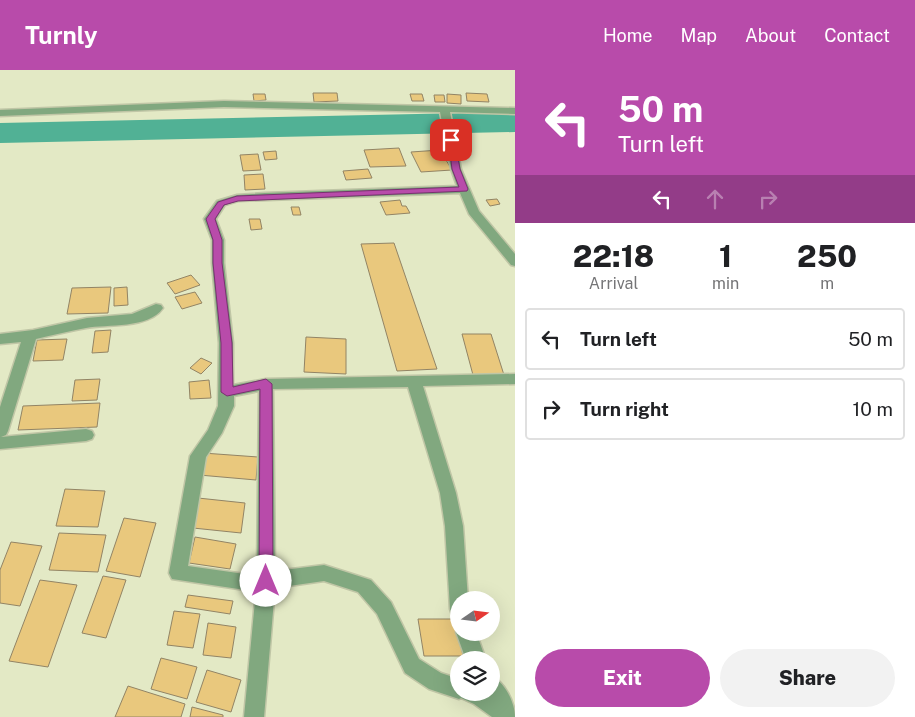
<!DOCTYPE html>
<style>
body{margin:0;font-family:"Public Sans",sans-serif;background:#f2f2f2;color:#202124;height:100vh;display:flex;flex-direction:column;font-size:19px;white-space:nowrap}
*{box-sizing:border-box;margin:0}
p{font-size:16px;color:#757577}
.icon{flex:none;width:28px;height:28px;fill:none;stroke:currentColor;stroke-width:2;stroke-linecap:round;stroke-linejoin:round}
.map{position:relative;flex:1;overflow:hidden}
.sheet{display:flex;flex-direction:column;background:#fff;width:400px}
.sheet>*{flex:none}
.hud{background:#b84baa;color:#fff;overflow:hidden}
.needle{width:32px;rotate:76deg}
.fabs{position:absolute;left:450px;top:521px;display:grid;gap:10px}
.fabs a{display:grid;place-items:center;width:50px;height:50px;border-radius:50%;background:#fff;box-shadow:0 5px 20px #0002;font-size:25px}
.pin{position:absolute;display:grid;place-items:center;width:42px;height:42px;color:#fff;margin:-21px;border-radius:10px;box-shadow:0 2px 8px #0006}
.me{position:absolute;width:55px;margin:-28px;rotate:0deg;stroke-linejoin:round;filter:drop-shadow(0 0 4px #0008)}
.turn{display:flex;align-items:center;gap:18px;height:105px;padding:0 20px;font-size:22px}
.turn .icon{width:65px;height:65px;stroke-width:2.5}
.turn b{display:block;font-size:35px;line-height:42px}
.lanes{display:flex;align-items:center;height:48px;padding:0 20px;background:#0003;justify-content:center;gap:25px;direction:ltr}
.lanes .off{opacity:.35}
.eta{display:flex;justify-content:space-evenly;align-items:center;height:85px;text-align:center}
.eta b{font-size:30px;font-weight:800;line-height:35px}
.button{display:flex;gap:10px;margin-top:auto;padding:10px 20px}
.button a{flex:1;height:58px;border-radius:30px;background:#b84baa;color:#fff;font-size:20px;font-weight:800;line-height:58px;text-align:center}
.button a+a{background:#f2f2f2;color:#202124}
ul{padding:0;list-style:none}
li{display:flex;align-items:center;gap:15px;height:62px;margin:0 10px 8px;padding:0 10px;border:2px solid #e0e0e0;border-radius:5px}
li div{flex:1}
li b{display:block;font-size:19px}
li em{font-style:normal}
header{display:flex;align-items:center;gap:30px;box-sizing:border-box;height:70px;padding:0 25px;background:#b84baa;color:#fff}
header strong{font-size:24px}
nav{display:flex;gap:28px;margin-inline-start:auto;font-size:18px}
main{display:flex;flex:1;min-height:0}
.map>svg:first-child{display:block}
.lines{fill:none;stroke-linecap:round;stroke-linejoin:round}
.river{fill:#51b195;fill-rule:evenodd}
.building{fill:#e9c87d;stroke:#928465}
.minor-casing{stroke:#c0c6a6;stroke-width:3}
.minor{fill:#81a87f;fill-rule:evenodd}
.route{fill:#b84baa;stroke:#78316e}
</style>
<header>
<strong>Turnly</strong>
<nav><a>Home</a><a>Map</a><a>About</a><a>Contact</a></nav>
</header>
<main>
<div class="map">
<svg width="515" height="647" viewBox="0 0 515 647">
<rect width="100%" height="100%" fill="#e3e9c5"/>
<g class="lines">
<path class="river" d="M 515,42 L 515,62 L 0,73 L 0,53 Z"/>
</g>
<g class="building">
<path d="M 313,23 L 337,23 L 338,31 L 314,32 Z"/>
<path d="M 466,23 L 487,24 L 489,32 L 467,31 Z"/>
<path d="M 253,24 L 265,24 L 266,30 L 254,31 Z"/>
<path d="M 410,24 L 422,24 L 424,31 L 412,31 Z"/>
<path d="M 447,24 L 461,25 L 461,34 L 447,33 Z"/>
<path d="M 434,25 L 444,25 L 445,32 L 435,32 Z"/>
<path d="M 399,78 L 406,96 L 370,97 L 364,80 Z"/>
<path d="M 440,80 L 452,100 L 421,102 L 411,82 Z"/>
<path d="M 276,81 L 277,89 L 265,90 L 263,82 Z"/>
<path d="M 258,84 L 261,100 L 243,101 L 240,85 Z"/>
<path d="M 368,99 L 372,108 L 346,110 L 343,101 Z"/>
<path d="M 263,104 L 265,119 L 245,120 L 244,105 Z"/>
<path d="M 497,129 L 500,134 L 490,136 L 486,130 Z"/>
<path d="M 400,130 L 402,136 L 406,136 L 410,143 L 386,145 L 380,132 Z"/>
<path d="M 291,137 L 299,137 L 301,145 L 293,145 Z"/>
<path d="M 249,149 L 260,149 L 262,159 L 251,160 Z"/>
<path d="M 394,173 L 437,299 L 397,301 L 361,174 Z"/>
<path d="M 191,205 L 200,215 L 175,224 L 167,213 Z"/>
<path d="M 111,217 L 108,243 L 67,244 L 72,218 Z"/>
<path d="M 127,217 L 128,235 L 114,236 L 114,218 Z"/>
<path d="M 195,222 L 202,233 L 182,239 L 175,227 Z"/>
<path d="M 111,260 L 108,282 L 92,283 L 95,261 Z"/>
<path d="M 462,264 L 491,264 L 504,305 L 473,305 Z"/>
<path d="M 306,267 L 346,269 L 346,304 L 304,302 Z"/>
<path d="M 67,269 L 63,290 L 33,291 L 37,270 Z"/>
<path d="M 201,288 L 212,293 L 201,304 L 190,298 Z"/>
<path d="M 100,309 L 97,330 L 72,331 L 75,310 Z"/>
<path d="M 209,310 L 211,328 L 190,329 L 189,312 Z"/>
<path d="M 100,333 L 97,357 L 18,360 L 23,336 Z"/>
<path d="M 203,383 L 258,387 L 256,410 L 199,405 Z"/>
<path d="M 65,419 L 105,421 L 98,457 L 56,456 Z"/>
<path d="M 198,428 L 245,433 L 241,463 L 193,458 Z"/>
<path d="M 124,448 L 156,453 L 140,507 L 106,501 Z"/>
<path d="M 59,463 L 106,465 L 98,502 L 49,500 Z"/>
<path d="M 195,467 L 236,474 L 230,499 L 189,493 Z"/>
<path d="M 11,472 L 42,476 L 20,536 L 0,533 L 0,500 Z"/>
<path d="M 103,506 L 126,510 L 106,568 L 82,563 Z"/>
<path d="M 40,510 L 77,515 L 48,597 L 9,591 Z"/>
<path d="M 188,525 L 233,531 L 230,544 L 185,537 Z"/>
<path d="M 174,541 L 200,544 L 193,578 L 167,575 Z"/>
<path d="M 418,549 L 456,549 L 463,586 L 424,586 Z"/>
<path d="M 208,553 L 236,557 L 231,588 L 203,585 Z"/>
<path d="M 161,588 L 197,597 L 187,629 L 151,619 Z"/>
<path d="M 207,600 L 241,610 L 231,642 L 196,632 Z"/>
<path d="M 128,616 L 185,634 L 181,647 L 115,647 Z"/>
<path d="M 192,637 L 223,645 L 223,647 L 190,647 Z"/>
</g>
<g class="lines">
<g class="minor-casing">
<g id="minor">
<path d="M 224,31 L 515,38 L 515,44 L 450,42 L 461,99 L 479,141 L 515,184 L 515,196 L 511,195 L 469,144 L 460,123 L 238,131 L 225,135 L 216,149 L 224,170 L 224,193 L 233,273 L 233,315 L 266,309 L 515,304 L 515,314 L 423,316 L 456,423 L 463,456 L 468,530 L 459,530 L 459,548 L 452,545 L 450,539 L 445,456 L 440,423 L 408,317 L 273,319 L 275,501 L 324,495 L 371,510 L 391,532 L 419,589 L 441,603 L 459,609 L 459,622 L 491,622 L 491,606 C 505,612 515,633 515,647 L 492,647 L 474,634 L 461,628 L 459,629 L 429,619 L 405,603 L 377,544 L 358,522 L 324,511 L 275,518 L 264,647 L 244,647 L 256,520 L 245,520 L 172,509 L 169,503 L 190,386 L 208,360 L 218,336 L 219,273 L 212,193 L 212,170 L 204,149 L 217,131 L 237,125 L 265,123 L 457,116 L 451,99 L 440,42 L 224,37 L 0,46 L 0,40 ZM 259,321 L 257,503 L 245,504 L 188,496 L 206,387 L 222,363 L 234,336 L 234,326 Z"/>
<path d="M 156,234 L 161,235 L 163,238 C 149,259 107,254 86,258 C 69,261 53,265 36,269 L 8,361 L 6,365 L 1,367 L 86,359 L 92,361 L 94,365 L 92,369 L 86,371 L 0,379 L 0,337 L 21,272 L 0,274 L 0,264 L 33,260 L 87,248 L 132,244 Z"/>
<path d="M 459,556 L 459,562 L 476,562 L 486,590 L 466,590 L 456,562 Z"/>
</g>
</g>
<use href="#minor" class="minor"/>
</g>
<path class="route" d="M 448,68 L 455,70 L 460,99 L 468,119 L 467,121 L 238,131 L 224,135 L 215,149 L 222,170 L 222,193 L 232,273 L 233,317 L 266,309 L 272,314 L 273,511 L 271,516 L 266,518 L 261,516 L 259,511 L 260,319 L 227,326 L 221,322 L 221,273 L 213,193 L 213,170 L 206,149 L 218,132 L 237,126 L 459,117 L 452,99 Z"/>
</svg>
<div class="fabs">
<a><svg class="needle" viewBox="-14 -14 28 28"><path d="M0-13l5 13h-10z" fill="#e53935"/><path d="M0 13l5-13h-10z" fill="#757577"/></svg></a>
<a><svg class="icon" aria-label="layers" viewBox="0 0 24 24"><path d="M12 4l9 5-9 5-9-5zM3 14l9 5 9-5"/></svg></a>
</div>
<div class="pin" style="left:451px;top:70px;background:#d93025"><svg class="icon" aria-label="arrive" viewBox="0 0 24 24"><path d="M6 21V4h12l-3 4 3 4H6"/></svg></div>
<svg class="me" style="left:266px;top:511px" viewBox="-20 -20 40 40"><circle r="19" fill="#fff"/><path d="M0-13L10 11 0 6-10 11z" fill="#b84baa"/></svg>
</div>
<section class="sheet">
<div class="hud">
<div class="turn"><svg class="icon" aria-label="left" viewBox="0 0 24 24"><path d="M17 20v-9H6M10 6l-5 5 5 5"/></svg><div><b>50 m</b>Turn left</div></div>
<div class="lanes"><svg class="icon" aria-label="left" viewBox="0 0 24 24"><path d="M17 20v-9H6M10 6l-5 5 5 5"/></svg><svg class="icon off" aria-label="ahead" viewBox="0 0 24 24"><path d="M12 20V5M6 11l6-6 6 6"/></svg><svg class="icon off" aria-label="right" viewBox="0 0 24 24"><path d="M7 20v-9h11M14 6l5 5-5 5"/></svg></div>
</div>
<div class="eta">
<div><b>22:18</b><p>Arrival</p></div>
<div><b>1</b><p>min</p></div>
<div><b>250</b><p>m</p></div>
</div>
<ul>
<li><svg class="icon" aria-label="left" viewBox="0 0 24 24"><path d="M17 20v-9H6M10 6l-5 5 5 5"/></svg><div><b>Turn left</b></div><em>50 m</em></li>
<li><svg class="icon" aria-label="right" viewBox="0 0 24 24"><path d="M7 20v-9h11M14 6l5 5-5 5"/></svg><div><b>Turn right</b></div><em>10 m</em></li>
</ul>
<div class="button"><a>Exit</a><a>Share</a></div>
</section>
</main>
